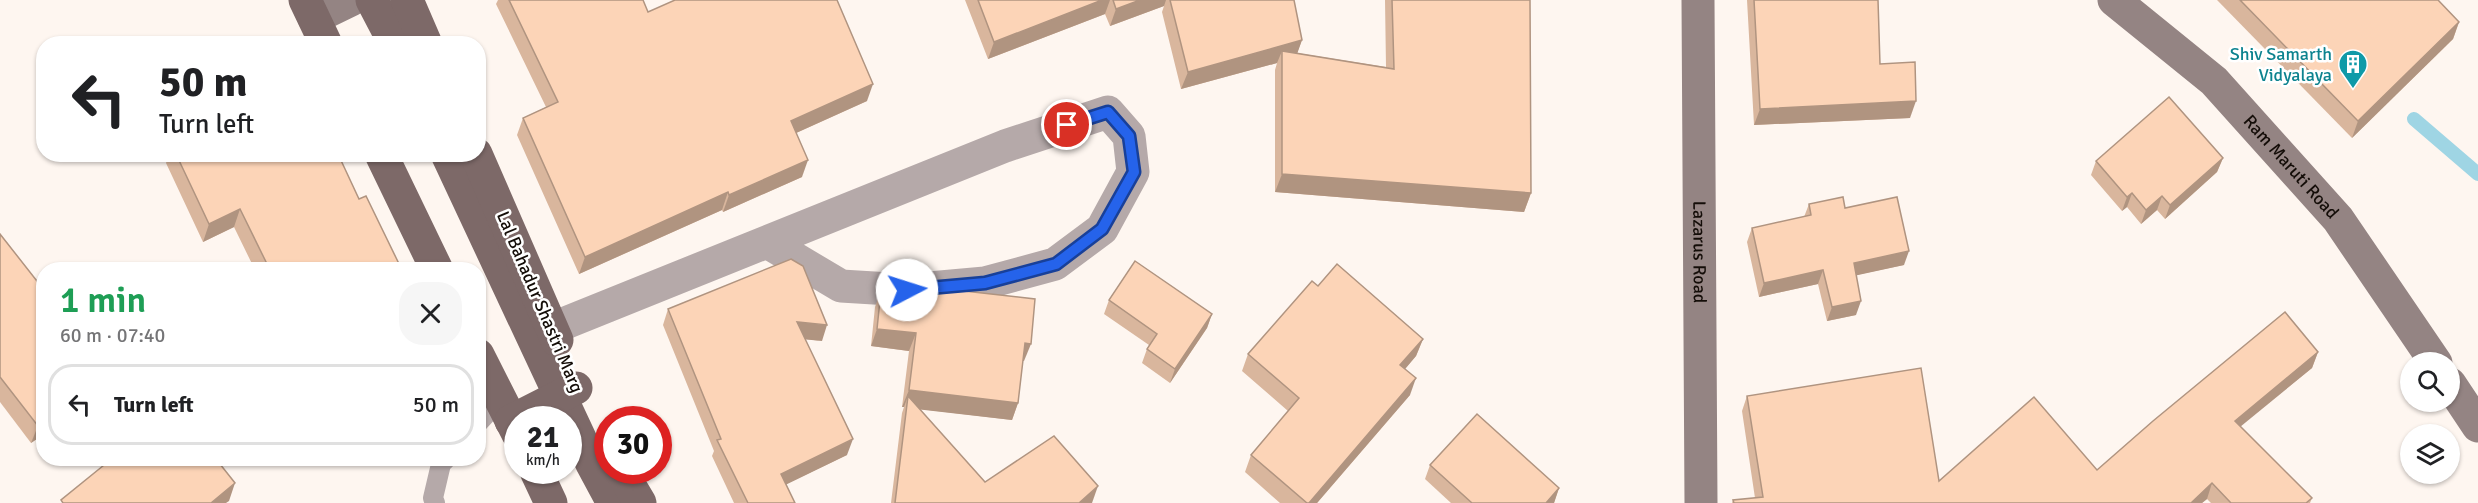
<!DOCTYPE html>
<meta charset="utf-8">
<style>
body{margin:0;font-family:Signika,sans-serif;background:#f6f6f6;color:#202124;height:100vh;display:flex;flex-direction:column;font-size:22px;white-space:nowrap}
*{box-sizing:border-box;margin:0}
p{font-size:20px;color:#757577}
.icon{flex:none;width:33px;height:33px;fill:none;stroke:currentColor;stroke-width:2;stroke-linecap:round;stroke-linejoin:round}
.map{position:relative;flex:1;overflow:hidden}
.details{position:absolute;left:36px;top:262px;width:450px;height:204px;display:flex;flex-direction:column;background:#fff;border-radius:24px;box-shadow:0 2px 4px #0004}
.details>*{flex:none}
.banner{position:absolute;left:36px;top:36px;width:450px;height:126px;border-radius:24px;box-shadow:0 2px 4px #0004;background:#fff;color:#202124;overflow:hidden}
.buttons{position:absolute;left:2400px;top:352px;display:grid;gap:12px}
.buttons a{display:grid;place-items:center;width:60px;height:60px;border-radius:50%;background:#fff;box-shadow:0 2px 4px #0004;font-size:30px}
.speed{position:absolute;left:504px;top:406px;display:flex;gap:12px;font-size:30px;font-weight:700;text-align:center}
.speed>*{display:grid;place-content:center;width:78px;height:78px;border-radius:50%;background:#fff;box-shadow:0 2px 4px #0004;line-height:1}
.speed small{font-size:15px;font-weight:400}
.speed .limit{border:9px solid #d22;background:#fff;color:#111}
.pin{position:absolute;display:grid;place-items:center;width:51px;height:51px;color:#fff;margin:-26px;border:3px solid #fff;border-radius:50%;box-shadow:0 2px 6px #0007}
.me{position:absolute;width:66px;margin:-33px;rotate:85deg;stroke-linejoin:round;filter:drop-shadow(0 0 4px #0008)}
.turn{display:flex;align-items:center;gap:21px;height:126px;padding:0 24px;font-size:27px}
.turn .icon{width:78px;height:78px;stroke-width:2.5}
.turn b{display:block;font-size:42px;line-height:51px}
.round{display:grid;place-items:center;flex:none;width:63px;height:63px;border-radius:24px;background:#f6f6f6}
.overview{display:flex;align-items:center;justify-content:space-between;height:102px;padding:0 24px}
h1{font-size:36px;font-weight:600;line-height:45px;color:#1e9e55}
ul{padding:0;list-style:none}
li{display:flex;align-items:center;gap:18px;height:81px;margin:0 12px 9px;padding:0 12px;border:3px solid #e0e0e0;border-radius:24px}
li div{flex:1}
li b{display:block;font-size:22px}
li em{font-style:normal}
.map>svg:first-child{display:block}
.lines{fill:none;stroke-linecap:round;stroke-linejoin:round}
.stream{stroke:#9fd5e4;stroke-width:14}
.lane{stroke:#b5a9a9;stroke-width:20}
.street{stroke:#b5a9a9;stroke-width:33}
.secondary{stroke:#948483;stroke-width:33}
.primary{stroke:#7d6968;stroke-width:33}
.wall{fill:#d9b69d}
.shaded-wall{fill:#b09480}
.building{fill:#fcd4b7;stroke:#b09480;stroke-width:1.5}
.route-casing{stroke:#184099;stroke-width:15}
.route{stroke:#2563eb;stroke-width:10}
.labels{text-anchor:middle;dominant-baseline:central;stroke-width:5;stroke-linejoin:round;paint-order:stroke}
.culture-label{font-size:18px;fill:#0d838f;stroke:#fff;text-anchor:end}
.street-label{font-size:18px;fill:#140d08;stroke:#fff}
</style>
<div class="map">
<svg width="2478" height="503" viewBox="0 0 2478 503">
<rect width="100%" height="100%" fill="#fef6f0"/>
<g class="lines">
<path class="stream" d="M 2414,119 L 2478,174"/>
<g class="lane">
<path d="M 478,423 L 500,399"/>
<path d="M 435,503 L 433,498 L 441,464 L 446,459"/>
</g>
<path class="street" d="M 553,328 L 1005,146 L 1108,112 L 1129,136 L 1133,172 L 1102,229 L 1055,264 L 985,283 L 907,290 L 841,286 L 767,242"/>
<g class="secondary">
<path id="s1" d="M 1698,0 L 1701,503"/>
<path id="s2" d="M 2114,0 L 2214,81 L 2338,219 L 2436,363"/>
<path d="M 314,18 L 351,0"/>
<path d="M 2450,384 L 2478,426"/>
</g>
<g class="primary">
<path d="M 305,0 L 326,44"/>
<path d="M 372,0 L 395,44"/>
<path d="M 407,0 L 426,44"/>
<path d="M 381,154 L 437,270"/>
<path d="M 447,154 L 592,464 L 613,503"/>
<path d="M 476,154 L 557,340"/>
<path d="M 478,355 L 518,434"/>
<path d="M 511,421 L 576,388"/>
<path d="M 536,471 L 551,503"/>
<path d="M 621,471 L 640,503"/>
</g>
</g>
<g class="wall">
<path d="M 498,0 L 643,0 L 648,12 L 867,101 L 796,133 L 802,177 L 723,212 L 722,210 L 579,274 L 517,135 L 523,118 L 546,107 L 496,4 Z"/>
<path d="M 965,0 L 1294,0 L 1302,40 L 1297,53 L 1386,67 L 1385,0 L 1530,0 L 1531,193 L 1524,212 L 1275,192 L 1275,70 L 1277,63 L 1181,89 L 1162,12 L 1164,6 L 1110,26 L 1105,14 L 988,59 Z"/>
<path d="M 1747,0 L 1878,0 L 1880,64 L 1910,118 L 1754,125 Z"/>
<path d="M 2217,0 L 2438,0 L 2459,22 L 2453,39 L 2352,138 Z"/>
<path d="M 169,154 L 338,154 L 359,199 L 402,270 L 255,270 L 234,227 L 203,242 L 166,163 Z"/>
<path d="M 2223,158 L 2217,172 L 2165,219 L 2157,210 L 2141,224 L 2127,207 L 2122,211 L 2091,175 L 2096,161 Z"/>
<path d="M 1809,204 L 1845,208 L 1904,265 L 1856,275 L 1856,315 L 1827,321 L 1818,284 L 1759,297 L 1747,242 L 1752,228 L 1804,217 Z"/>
<path d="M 0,234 L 44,290 L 44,434 L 31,443 L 0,402 Z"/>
<path d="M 1318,286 L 1423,339 L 1416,356 L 1405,369 L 1410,395 L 1317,503 L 1280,503 L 1245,472 L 1251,455 L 1288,411 L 1242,371 L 1248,354 Z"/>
<path d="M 881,290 L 1024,361 L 1023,361 L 1018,403 L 1012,420 L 920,409 L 985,482 L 1092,503 L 891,503 L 902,413 L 904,407 L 902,407 L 909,351 L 871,346 L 875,307 Z"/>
<path d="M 1109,300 L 1212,314 L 1207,328 L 1170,383 L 1142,363 L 1147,349 L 1149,345 L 1104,314 Z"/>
<path d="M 668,309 L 822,341 L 805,339 L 847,455 L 786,484 L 795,503 L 734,503 L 712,456 L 714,451 L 663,325 Z"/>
<path d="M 2318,352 L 2312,368 L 2240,426 L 2312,498 L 2310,503 L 2211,503 L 2207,499 L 2202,503 L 1732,503 L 1733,500 L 1755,498 L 1742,411 L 1747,396 L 1939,481 L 2097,470 Z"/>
<path d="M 1430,465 L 1559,488 L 1554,503 L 1451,503 L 1425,479 Z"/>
</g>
<g class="shaded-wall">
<path d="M 1102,0 L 1110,0 L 1105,14 L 988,59 L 994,42 Z"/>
<path d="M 1140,0 L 1166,0 L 1164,6 L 1110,26 L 1116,9 Z"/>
<path d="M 2459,22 L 2453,39 L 2352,138 L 2358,121 Z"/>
<path d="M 1302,40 L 1296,57 L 1282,51 L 1277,63 L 1181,89 L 1188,72 Z"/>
<path d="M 873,84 L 867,101 L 785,138 L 791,121 Z"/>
<path d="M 1916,101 L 1910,118 L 1754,125 L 1760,109 Z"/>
<path d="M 2223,158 L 2217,172 L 2165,219 L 2170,205 Z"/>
<path d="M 808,160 L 802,177 L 723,212 L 729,195 Z"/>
<path d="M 1282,174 L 1531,193 L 1524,212 L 1275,192 Z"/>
<path d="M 728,192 L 722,210 L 579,274 L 585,257 Z"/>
<path d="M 2132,193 L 2127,207 L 2122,211 L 2127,197 Z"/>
<path d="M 2162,196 L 2157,210 L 2141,224 L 2146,210 Z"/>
<path d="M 240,209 L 234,227 L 203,242 L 209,224 Z"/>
<path d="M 1909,251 L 1904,265 L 1849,277 L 1854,263 Z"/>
<path d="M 1823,270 L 1818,284 L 1759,297 L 1764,283 Z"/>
<path d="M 1861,301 L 1856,315 L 1827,321 L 1832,307 Z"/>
<path d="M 1212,314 L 1207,328 L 1170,383 L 1175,369 Z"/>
<path d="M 797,322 L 827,325 L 822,341 L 791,338 Z"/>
<path d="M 877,329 L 916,333 L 909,351 L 871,346 Z"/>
<path d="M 1423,339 L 1416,356 L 1394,382 L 1400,365 Z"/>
<path d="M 1025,343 L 1031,344 L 1024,361 L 1019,361 Z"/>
<path d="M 2318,352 L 2312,368 L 2229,436 L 2235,421 Z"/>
<path d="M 1416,378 L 1410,395 L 1317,503 L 1309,503 Z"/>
<path d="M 909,390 L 1018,403 L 1012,420 L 907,408 L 908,396 L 904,407 L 902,407 Z"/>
<path d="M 44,421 L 44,434 L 31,443 L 38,426 Z"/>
<path d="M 853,439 L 847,455 L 775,490 L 781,474 Z"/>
<path d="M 235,483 L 229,501 L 226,503 L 211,503 Z"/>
<path d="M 2212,483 L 2207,499 L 2202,503 L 2191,503 Z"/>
<path d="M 1098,486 L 1092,503 L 1079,503 Z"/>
<path d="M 1559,488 L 1554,503 L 1546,503 Z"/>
</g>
<g class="building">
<path d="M 509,0 L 643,0 L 648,12 L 675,0 L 837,0 L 873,84 L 791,121 L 808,160 L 729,195 L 728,192 L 585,257 L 523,118 L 558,102 Z"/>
<path d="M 978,0 L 1102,0 L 994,42 Z"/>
<path d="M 1113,0 L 1140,0 L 1116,9 Z"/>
<path d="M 1170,0 L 1294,0 L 1302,40 L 1188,72 Z"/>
<path d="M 1392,0 L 1530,0 L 1531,193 L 1282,174 L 1282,51 L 1394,69 Z"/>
<path d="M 1754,0 L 1878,0 L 1880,64 L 1915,62 L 1916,101 L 1760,109 Z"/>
<path d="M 2240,0 L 2438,0 L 2459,22 L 2358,121 Z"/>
<path d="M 2169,97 L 2223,158 L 2170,205 L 2162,196 L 2146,210 L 2132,193 L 2127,197 L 2096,161 Z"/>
<path d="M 176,154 L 338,154 L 359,199 L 366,196 L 402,270 L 270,270 L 240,209 L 209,224 Z"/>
<path d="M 1843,197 L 1845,208 L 1897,197 L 1909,251 L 1854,263 L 1861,301 L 1832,307 L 1823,270 L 1764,283 L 1752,228 L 1811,215 L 1809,204 Z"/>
<path d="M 0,234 L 44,290 L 44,421 L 38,426 L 0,377 Z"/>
<path d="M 791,259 L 803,266 L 827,325 L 797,322 L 853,439 L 781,474 L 795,503 L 748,503 L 717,440 L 721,439 L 668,309 Z"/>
<path d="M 1135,261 L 1212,314 L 1175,369 L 1147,349 L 1157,334 L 1109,300 Z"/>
<path d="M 1337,264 L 1423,339 L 1400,365 L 1416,378 L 1309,503 L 1307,503 L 1251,455 L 1299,398 L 1248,354 L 1312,281 L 1318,286 Z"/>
<path d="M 881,290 L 912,291 L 955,290 L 1035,299 L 1031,344 L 1025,343 L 1018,403 L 909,390 L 916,333 L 877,329 Z"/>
<path d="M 2285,312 L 2318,352 L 2235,421 L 2312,498 L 2306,503 L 2231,503 L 2212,483 L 2191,503 L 1734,503 L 1733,500 L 1763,497 L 1747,396 L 1921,368 L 1939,481 L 2034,397 L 2097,470 L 2153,421 Z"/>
<path d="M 908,396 L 985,482 L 1054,436 L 1098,486 L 1079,503 L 895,503 Z"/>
<path d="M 1477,414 L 1559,488 L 1546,503 L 1472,503 L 1430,465 Z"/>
<path d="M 119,459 L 216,459 L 235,483 L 211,503 L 63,503 L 61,500 L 109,461 L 112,465 Z"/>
</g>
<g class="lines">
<g class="route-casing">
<path id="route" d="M 907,290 L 985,283 L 1056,264 L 1102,229 L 1134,172 L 1129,136 L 1108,112 L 1067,125"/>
</g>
<use href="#route" class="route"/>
</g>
<defs>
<g id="building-pin" transform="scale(1.5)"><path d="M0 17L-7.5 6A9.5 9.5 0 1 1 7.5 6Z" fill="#0f9aa8" stroke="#fff"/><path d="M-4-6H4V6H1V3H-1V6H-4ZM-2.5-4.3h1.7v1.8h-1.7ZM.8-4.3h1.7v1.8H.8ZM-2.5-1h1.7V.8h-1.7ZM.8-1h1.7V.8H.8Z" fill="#fff"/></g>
</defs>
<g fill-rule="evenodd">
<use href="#building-pin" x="2353" y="64"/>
</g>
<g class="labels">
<g class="culture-label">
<text x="2332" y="54">Shiv Samarth<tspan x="2332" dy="21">Vidyalaya</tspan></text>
</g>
<g class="street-label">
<text stroke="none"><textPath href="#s2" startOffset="244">Ram Maruti Road</textPath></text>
<text stroke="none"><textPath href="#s1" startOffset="252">Lazarus Road</textPath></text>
<text transform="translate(540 302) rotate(67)">Lal Bahadur Shastri Marg</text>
</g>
</g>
</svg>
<div class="buttons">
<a><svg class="icon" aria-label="search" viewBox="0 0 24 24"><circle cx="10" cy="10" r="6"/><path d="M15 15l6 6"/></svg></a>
<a><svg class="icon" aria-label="layers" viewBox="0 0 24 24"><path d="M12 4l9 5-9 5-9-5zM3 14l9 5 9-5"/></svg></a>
</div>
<div class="speed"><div>21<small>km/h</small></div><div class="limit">30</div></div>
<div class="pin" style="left:1067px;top:125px;background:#d93025"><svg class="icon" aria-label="arrive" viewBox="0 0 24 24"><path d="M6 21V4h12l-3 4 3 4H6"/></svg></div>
<svg class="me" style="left:907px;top:290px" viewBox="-20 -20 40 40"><circle r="19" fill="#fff"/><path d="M0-13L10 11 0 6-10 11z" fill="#2563eb"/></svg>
<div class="banner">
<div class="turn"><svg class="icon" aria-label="left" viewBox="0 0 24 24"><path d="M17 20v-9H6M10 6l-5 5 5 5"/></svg><div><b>50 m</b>Turn left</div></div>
</div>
<section class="details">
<div class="overview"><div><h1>1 min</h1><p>60 m · 07:40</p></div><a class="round"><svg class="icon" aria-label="close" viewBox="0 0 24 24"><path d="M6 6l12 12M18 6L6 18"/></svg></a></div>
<ul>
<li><svg class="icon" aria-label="left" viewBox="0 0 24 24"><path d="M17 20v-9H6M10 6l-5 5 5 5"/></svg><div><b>Turn left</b></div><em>50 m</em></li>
</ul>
</section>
</div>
